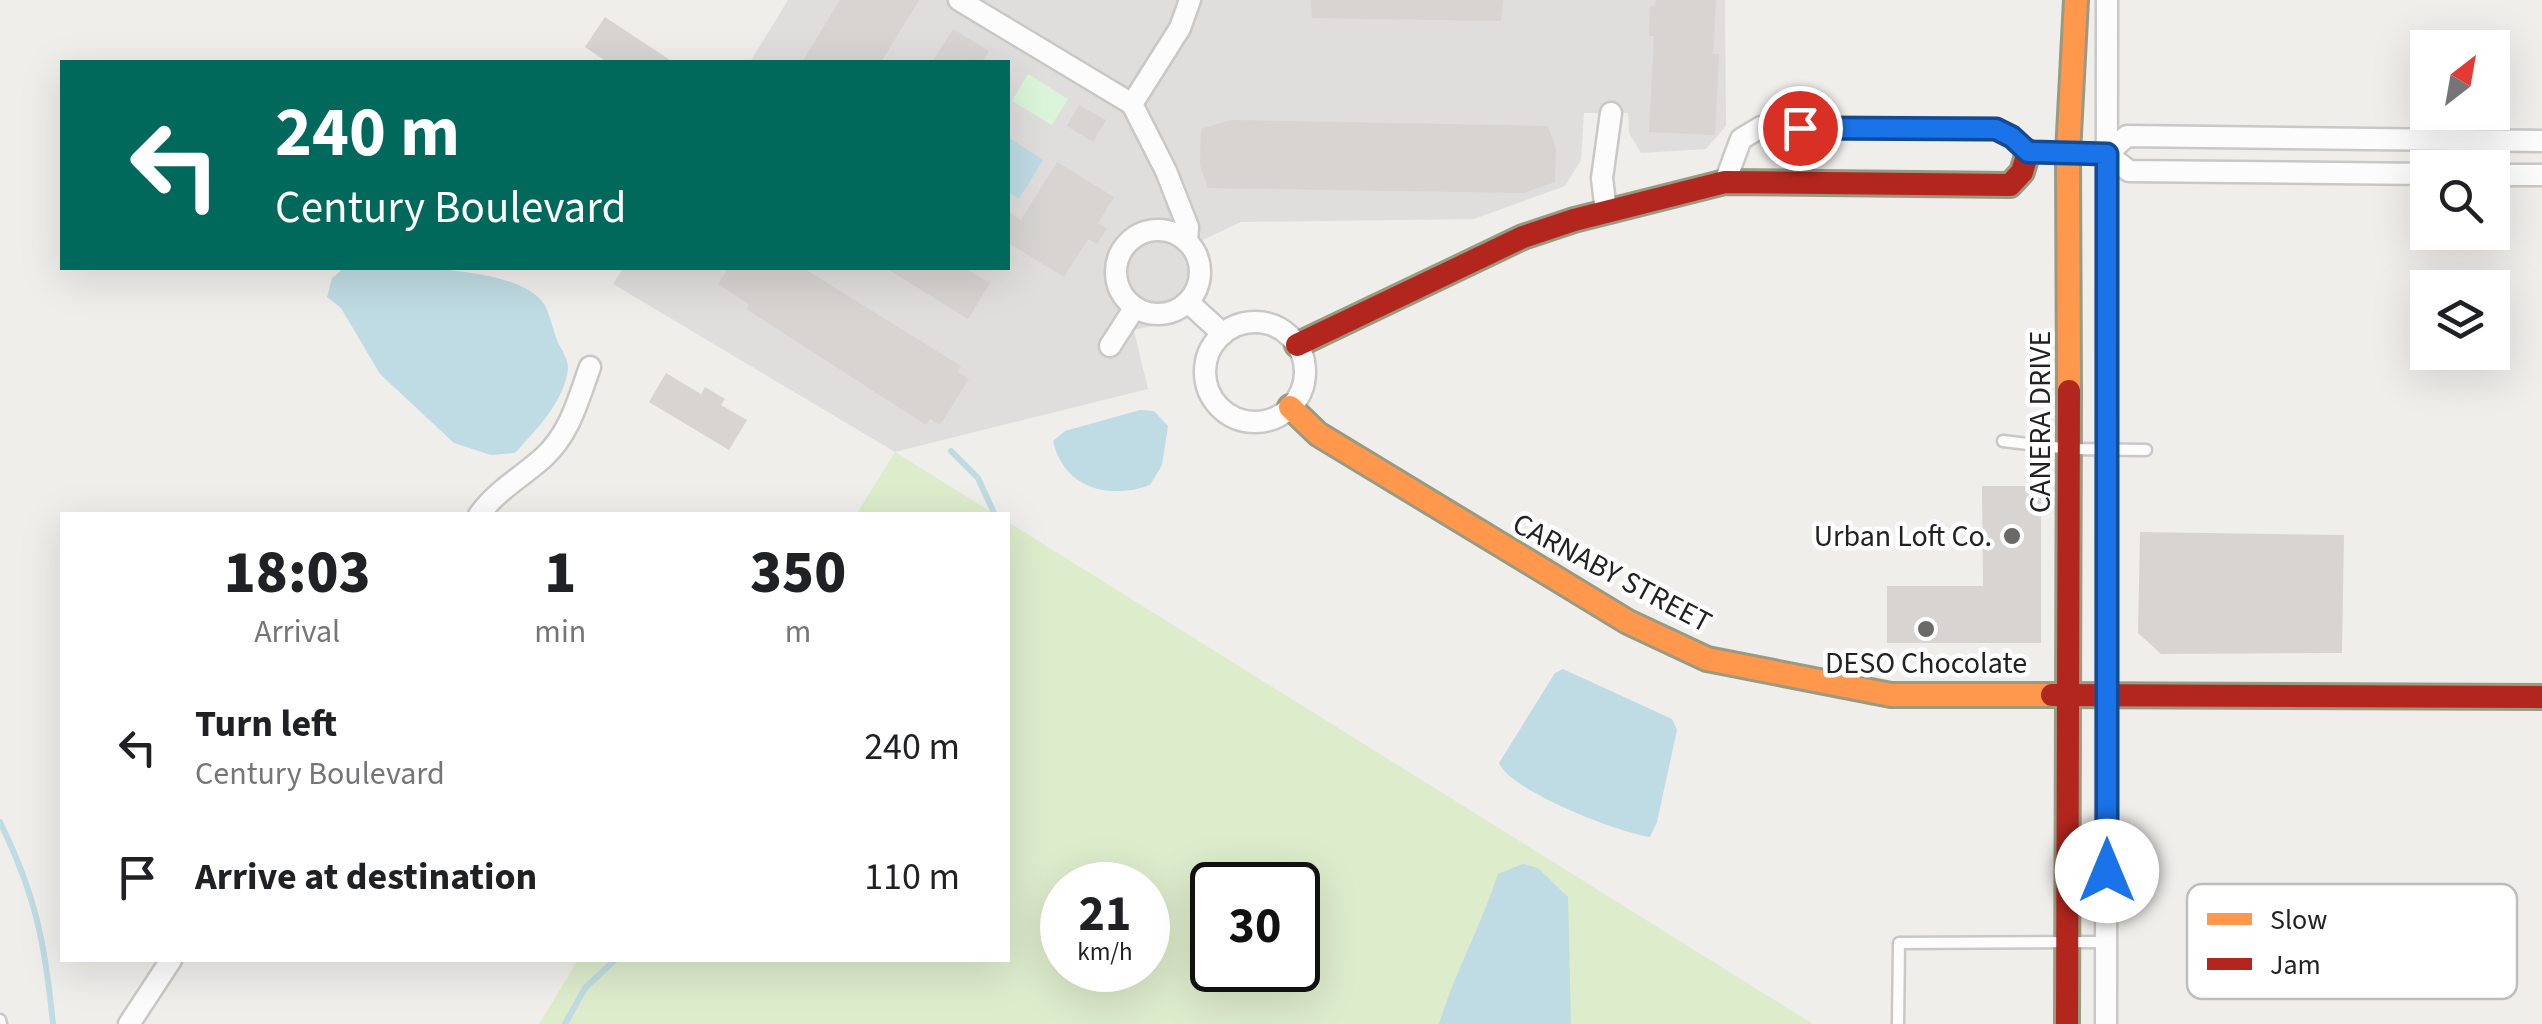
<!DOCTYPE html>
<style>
body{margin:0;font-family:"Source Sans 3",sans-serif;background:#f2f2f2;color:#202124;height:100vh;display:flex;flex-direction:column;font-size:38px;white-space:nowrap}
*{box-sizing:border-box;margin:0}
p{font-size:32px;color:#757577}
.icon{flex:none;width:55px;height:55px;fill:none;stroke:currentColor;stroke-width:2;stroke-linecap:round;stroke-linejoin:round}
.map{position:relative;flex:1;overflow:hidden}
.sheet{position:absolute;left:60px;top:512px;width:950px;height:450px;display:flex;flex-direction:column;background:#fff;border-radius:0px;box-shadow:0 10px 40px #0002}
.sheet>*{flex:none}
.guide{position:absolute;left:60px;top:60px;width:950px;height:210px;border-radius:0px;box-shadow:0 10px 40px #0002;background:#00695c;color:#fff;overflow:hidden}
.needle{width:65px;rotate:31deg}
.tools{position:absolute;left:2410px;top:30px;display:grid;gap:20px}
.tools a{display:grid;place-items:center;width:100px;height:100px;border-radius:0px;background:#fff;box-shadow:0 10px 40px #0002;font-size:50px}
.speed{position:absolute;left:1040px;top:862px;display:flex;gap:20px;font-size:50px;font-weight:700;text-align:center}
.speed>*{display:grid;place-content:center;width:130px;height:130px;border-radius:50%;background:#fff;box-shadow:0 10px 40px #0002;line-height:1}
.speed small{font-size:25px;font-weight:400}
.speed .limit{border:5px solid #111;border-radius:15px;background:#fff;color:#111}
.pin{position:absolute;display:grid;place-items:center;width:85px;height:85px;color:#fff;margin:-42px;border:5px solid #fff;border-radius:50%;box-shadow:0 2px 10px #0007}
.me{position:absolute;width:110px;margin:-55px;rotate:0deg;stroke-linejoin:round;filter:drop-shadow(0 0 8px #0008)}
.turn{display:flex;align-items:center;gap:35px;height:210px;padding:0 50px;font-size:45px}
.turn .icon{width:130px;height:130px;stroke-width:2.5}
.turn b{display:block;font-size:70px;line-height:85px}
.eta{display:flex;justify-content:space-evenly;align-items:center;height:170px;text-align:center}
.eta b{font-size:60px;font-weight:800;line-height:70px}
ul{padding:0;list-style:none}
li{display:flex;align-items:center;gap:30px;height:130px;padding:0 50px}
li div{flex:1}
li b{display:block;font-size:38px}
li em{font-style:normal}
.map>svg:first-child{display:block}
.residential{fill:#dfdedc}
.grass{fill:#ddeccb;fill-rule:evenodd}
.park{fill:#daf5da}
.water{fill:#bfdbe3}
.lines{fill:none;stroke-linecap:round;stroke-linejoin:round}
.stream{stroke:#bfdbe3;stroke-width:6}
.building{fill:#d7d4d2}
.lane-casing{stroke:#c9c8c7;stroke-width:15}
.street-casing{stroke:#c9c8c7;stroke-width:25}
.slow-casing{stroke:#999a82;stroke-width:28}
.jam-casing{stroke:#999a82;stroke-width:28}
.lane{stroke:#fdfcfc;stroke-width:10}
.street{stroke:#fdfcfc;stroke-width:20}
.slow{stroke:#ff974d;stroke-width:22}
.jam{stroke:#b3261e;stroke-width:22}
.route-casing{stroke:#114b97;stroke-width:25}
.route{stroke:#1a73e8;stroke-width:18}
.poi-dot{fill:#6a6968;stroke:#fff;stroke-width:4}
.labels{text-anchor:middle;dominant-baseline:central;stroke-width:9;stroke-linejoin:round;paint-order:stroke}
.street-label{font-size:30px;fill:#222;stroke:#fff}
.poi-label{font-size:30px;fill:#222;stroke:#fff;text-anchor:end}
.key{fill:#fff;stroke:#bdbdbd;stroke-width:2.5}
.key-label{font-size:28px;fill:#222}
</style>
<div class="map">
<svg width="2542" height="1024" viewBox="0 0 2542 1024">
<rect width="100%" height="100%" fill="#f0eeeb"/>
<path class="residential" d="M 788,0 L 1725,0 L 1726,126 L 1706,149 L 1641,153 L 1629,133 L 1628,113 L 1584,113 L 1581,160 L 1565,186 L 1474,219 L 1241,222 L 1203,240 L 1210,274 L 1205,296 L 1186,319 L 1134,330 L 1148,389 L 895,452 L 613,284 L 623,268 L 1008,268 L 1008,62 L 750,62 Z"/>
<g class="grass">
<path d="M 895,452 L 996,515 L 856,515 Z"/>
<path d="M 1008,522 L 1813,1024 L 539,1024 L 578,960 L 1008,960 ZM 1062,885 L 1148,885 L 1148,970 L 1062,970 ZM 1212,885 L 1298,885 L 1298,970 L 1212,970 Z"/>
</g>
<path class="park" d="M 1028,74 L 1068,99 L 1052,125 L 1012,101 Z"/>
<g class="water">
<path d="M 1008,137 L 1043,160 L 1019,199 L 1008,192 Z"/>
<path d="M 344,268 C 389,267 517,263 544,304 C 550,314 553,330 557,340 C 561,349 569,360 568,369 C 564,402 536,430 515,453 L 491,455 L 454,443 L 380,374 L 341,308 L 327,297 L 332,278 Z"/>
<path d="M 1140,410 L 1154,411 L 1168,426 L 1162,465 L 1150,485 C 1109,500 1064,489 1053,441 L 1065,431 Z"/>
<path d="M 1563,669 L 1672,719 L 1677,730 L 1657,822 L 1650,837 C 1620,833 1510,791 1499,763 L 1555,673 Z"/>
<path d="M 1523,864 L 1538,868 L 1568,897 L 1571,1024 L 1439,1024 C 1455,972 1481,926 1498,874 Z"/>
</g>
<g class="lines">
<g class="stream">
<path d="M 951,451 L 978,478 L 995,515"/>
<path d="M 0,822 C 36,896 45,943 53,1024"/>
<path d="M 565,1024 L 585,988 L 615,960"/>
</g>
</g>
<g class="building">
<path d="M 840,0 L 919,0 L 881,62 L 802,62 Z"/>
<path d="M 1311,0 L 1503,0 L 1501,21 L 1312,18 Z"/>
<path d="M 1656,0 L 1716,0 L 1713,54 L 1719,54 L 1715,135 L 1649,132 L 1654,36 L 1649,36 L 1650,6 L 1655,6 Z"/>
<path d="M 605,17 L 673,62 L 607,62 L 585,47 Z"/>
<path d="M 953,29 L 989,51 L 982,62 L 932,62 Z"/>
<path d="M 1079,105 L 1106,120 L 1093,142 L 1067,126 Z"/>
<path d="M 1231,120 L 1548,126 L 1556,148 L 1555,182 L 1524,193 L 1208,188 L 1200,165 L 1201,129 Z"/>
<path d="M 1057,162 L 1114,197 L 1098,223 L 1107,229 L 1097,244 L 1088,239 L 1064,277 L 1008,243 L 1008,211 L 1021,220 Z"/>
<path d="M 729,268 L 803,268 L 961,366 L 958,372 L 969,379 L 940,425 L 930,419 L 926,425 L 746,309 L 749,304 L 718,284 Z"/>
<path d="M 886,268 L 964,268 L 990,283 L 968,319 Z"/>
<path d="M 666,373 L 701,394 L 705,387 L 725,399 L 721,405 L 747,420 L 729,450 L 649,402 Z"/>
<path d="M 1982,486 L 2041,486 L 2041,643 L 1887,643 L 1887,586 L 1983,586 Z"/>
<path d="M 2140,532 L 2344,535 L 2342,653 L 2161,654 L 2138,633 Z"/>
</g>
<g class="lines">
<g class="lane-casing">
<g id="lane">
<path d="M 2003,441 L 2070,449 L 2146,450"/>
<path d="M 0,1020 L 1,1024"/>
<path d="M 1898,1024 L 1899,943 L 2106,942"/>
</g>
</g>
<g class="street-casing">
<g id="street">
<path d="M 959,0 L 1132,104 L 1166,171 L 1188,227 L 1187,242"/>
<path d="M 1132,104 L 1180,28 L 1190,0"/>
<path d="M 2107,154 L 2127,136 L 2542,141"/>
<path d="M 2492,175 L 2542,175"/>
<path d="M 1725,182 L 1741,139 L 1761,127 L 1996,129 L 2012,137 L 2028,152 L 2107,154 L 2129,171 L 2428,174"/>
<path d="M 1606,212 L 1602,178 L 1611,113"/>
<circle cx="1158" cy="272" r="42"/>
<path d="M 1188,302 L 1223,334"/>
<circle cx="1255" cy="372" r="50"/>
<path d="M 1110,346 L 1135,307"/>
<path d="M 479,515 C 497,490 522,477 544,457 C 570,433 578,400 590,367"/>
<path d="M 129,1024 L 171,960"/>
<path d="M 2106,1024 L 2107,0"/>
</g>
</g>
<g class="slow-casing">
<g id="slow">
<path d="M 2069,391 L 2068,153 L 2076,0"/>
<path d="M 1290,407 L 1318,434 L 1628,622 L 1707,659 L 1891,695 L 2052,695"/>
</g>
</g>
<g class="jam-casing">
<g id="jam">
<path d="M 1297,345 L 1523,237 L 1574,220 L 1725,182 L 2010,185 L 2022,172 L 2028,152"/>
<path d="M 2052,695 L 2542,697"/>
<path d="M 2067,1024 L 2069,391"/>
</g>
</g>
<use href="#lane" class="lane"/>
<use href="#street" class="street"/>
<use href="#slow" class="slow"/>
<use href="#jam" class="jam"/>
</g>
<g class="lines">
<g class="route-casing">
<path id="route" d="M 1800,128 L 1996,129 L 2012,137 L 2028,152 L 2107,154 L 2107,871"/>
</g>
<use href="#route" class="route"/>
</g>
<g class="poi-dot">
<circle cx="2012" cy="536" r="10"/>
<circle cx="1926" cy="629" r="10"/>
</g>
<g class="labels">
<g class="street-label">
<text transform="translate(2040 422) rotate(-90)">CANERA DRIVE</text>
<text transform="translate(1612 573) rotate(28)">CARNABY STREET</text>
</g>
<g class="poi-label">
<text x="1992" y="536">Urban Loft Co.</text>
<text x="1926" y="663" text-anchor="middle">DESO Chocolate</text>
</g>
</g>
<rect x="2187" y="884" width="330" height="115" rx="15" class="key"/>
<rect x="2207" y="913" width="45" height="12" fill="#ff974d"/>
<rect x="2207" y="958" width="45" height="12" fill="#b3261e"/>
<g class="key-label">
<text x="2270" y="929">Slow</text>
<text x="2270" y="974">Jam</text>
</g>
</svg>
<div class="tools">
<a><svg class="needle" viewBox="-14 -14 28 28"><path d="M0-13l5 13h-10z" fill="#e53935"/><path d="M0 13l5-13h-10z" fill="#757577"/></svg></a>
<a><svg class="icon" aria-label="search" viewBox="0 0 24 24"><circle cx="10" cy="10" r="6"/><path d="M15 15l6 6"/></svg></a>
<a><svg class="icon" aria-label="layers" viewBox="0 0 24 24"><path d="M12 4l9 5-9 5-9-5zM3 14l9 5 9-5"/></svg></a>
</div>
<div class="speed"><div>21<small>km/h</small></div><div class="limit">30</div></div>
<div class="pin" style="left:1800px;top:128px;background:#d93025"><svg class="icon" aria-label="arrive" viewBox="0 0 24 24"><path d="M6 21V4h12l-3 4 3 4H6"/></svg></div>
<svg class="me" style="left:2107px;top:871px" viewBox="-20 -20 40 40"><circle r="19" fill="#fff"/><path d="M0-13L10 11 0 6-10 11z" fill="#1a73e8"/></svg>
<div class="guide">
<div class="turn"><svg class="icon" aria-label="left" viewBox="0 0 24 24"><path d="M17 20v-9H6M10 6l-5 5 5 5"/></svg><div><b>240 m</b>Century Boulevard</div></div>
</div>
<section class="sheet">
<div class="eta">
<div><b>18:03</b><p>Arrival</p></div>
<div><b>1</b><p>min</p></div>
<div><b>350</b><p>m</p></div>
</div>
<ul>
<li><svg class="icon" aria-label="left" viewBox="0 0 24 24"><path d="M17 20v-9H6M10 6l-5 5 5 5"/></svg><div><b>Turn left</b><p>Century Boulevard</p></div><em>240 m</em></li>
<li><svg class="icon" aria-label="arrive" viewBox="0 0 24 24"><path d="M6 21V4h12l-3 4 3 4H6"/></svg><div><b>Arrive at destination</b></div><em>110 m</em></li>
</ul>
</section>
</div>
